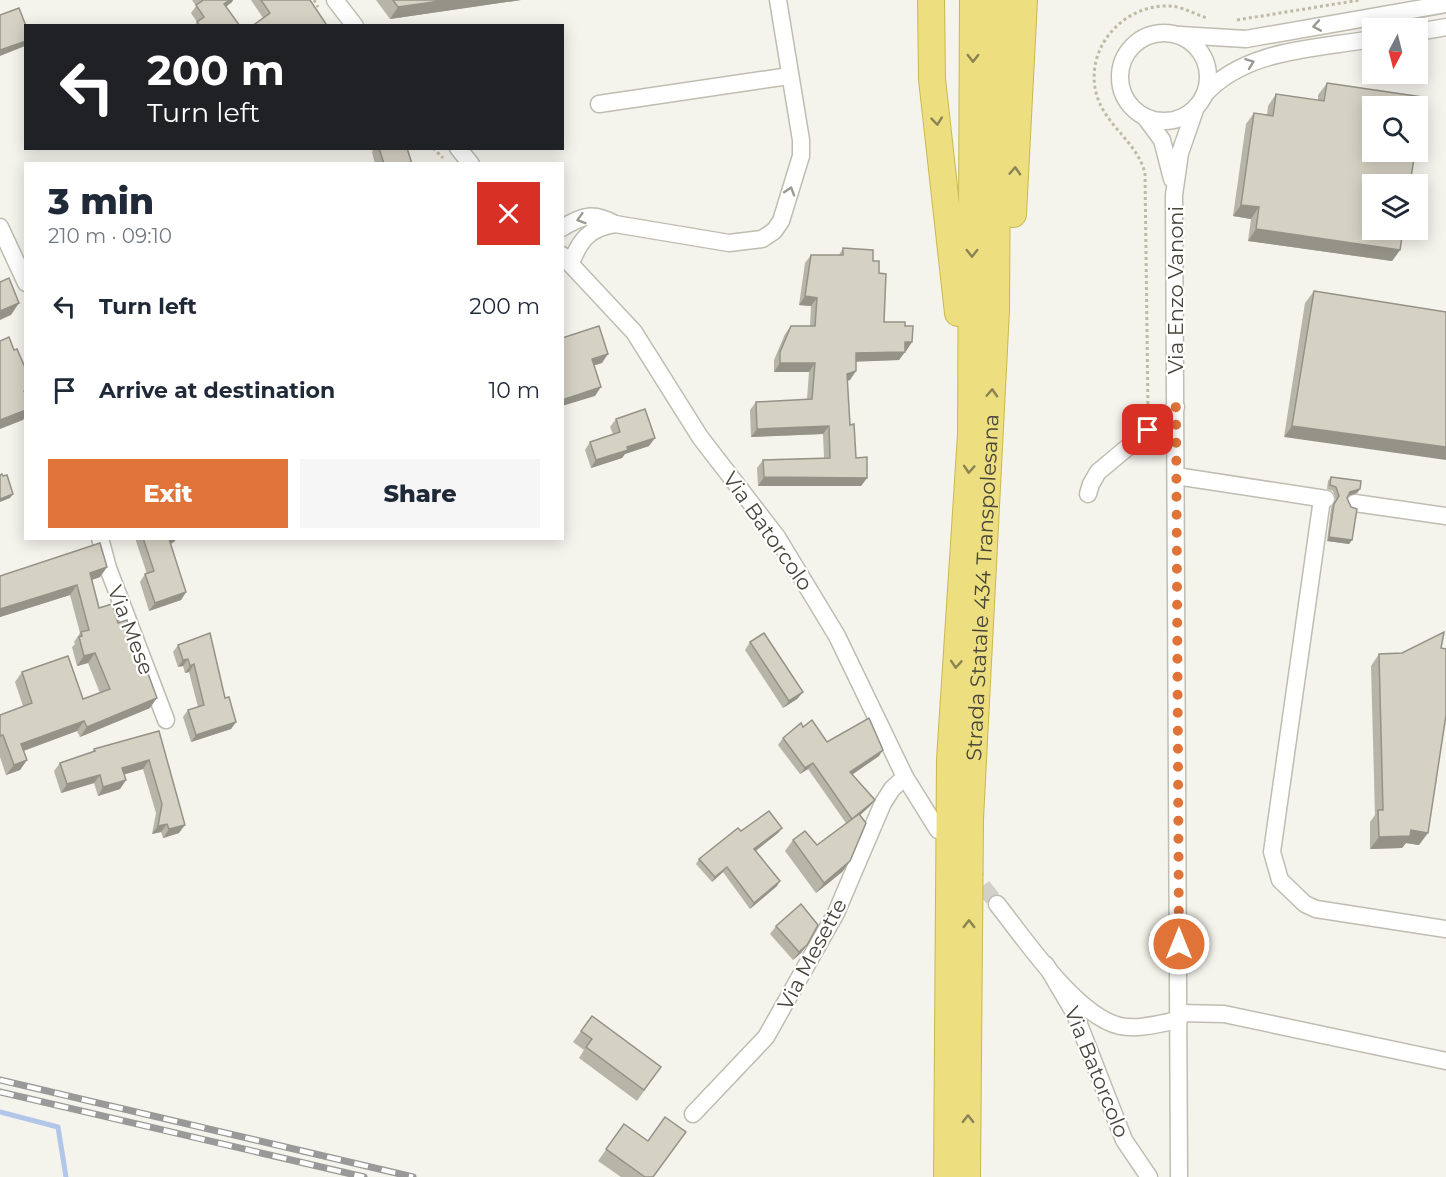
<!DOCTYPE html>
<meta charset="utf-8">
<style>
body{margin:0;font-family:Montserrat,sans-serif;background:#f6f6f7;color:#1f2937;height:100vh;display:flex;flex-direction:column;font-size:22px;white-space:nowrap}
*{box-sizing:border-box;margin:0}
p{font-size:20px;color:#747a83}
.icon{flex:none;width:33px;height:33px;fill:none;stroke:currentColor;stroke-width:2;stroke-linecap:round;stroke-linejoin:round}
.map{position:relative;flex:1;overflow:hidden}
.details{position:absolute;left:24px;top:162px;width:540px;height:378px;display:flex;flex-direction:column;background:#fff;border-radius:0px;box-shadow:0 3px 15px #0003}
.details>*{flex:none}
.banner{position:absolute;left:24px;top:24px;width:540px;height:126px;border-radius:0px;box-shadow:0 3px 15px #0003;background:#202124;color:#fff;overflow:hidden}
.needle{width:39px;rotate:187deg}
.fabs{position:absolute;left:1362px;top:18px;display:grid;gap:12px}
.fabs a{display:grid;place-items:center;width:66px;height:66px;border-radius:0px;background:#fff;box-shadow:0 3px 15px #0003;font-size:30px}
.pin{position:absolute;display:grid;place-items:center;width:51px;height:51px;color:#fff;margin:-26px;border-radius:12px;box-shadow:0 3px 9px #0006}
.me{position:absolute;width:66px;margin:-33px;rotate:0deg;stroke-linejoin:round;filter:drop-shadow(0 0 4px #0008)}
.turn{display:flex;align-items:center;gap:21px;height:126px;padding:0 24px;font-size:27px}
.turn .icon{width:78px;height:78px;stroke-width:2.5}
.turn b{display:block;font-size:42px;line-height:51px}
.round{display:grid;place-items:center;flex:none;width:63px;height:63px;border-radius:0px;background:#f6f6f7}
.head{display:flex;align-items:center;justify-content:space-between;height:102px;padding:0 24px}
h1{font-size:36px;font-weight:800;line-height:45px}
.button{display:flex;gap:12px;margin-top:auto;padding:12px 24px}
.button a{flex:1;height:69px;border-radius:0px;background:#e07337;color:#fff;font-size:24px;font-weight:800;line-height:69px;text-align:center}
.button a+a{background:#f6f6f7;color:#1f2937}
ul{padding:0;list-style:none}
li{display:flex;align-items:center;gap:18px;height:84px;padding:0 24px}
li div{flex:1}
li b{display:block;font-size:22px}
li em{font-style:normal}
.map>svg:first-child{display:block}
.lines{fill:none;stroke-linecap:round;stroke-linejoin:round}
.stream{stroke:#b1c6e9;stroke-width:5}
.minor-tunnel{stroke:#d2d0c9;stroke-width:16;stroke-dasharray:16 8;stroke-linecap:butt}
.minor-casing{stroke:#bfbdb0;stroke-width:19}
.highway-casing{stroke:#cbb74f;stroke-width:28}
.path{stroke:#bfbba3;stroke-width:3;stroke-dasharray:3 3;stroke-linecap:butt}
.minor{stroke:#fff;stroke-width:16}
.highway{stroke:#eddf7f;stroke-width:26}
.rail-casing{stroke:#999;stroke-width:7}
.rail{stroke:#fff;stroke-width:4.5;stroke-dasharray:14;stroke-linecap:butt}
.wall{fill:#b7b4a8}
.shaded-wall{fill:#959288}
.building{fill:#d5d1c3;stroke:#959288;stroke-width:1.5}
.oneway{stroke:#9a9993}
.oneway2{stroke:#8a8356}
.route{stroke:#e07337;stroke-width:10;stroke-dasharray:0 18}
.labels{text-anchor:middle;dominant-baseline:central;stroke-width:4.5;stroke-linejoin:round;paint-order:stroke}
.street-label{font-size:21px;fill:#48453b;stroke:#fff}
</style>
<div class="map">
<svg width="1446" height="1177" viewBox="0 0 1446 1177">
<rect width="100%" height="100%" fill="#f4f3ec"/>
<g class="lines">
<path class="stream" d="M 0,1112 L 58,1127 L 66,1177"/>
<path class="minor-tunnel" d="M 968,867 L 997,904"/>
<g class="minor-casing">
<g id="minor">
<path d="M 335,0 L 355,26"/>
<path d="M 1418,32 L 1446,27"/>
<circle cx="1164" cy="77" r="44"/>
<path d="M 1180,35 L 1246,39 L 1446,4"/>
<path d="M 1204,95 C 1245,49 1315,49 1372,39"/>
<path d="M 599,104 L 789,76"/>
<path d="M 1145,117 L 1162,140 L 1172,179"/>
<path d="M 458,148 L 471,164"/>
<path d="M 615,224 L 729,243 L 762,239 L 774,231 L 781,221 L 801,156 L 801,140 L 778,0"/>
<path d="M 0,227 L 26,283"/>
<path d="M 562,228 C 583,215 594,212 615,224 C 589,228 580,240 571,263"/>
<path d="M 562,255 L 634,332 L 700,437 L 777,537 L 837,636 L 905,777 L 938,830"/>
<path d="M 1176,476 L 1326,499"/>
<path d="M 1088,494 L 1091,484 L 1098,472 L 1176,407"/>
<path d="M 1322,499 L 1272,852 L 1280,880 L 1305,904 L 1316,909 L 1446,929"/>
<path d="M 1355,503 L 1446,516"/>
<path d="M 100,538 L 108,568 L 166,720"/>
<path d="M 997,904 C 1025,939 1076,1016 1120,1026 C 1139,1030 1161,1023 1179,1020"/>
<path d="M 1046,965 L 1075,1014 L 1124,1140 L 1149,1177"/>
<path d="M 1179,1013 L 1224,1014 L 1446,1061"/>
<path d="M 693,1114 L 766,1037 L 836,913 L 883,803 L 892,789 L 905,777"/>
<path d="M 1179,1177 L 1174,195 L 1180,153 L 1196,107"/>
</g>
</g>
<g class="highway-casing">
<g id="highway">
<path d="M 931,0 L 932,79 L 958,313"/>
<path d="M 1013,214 L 1024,0"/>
<path d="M 947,1177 L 950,760 L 971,435 L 973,0"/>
<path id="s1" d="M 967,1177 L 970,819 L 996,310 L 998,0"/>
</g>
</g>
<g class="path">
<path d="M 314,0 L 318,7"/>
<path d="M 1237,20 L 1360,0"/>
<path d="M 433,148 L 443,158"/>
<path d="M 1148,410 L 1145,173 C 1137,142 1106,126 1097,96 C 1083,50 1122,5 1168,6 C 1182,6 1194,14 1207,18"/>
</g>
<use href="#minor" class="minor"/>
<use href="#highway" class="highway"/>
<g class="rail-casing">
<g id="rail">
<path d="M 0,1080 L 413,1177"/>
<path d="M 0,1092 L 364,1177"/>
</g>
</g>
<use href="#rail" class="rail"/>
</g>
<g class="wall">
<path d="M 192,0 L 233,0 L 232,2 L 226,7 L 240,26 L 195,26 L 197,22 L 191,13 L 196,6 Z"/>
<path d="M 251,0 L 310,0 L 263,18 Z"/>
<path d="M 376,0 L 521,0 L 390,19 Z"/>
<path d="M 1327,83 L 1400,250 L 1392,261 L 1248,241 L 1251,219 L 1233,216 L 1246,124 L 1254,113 L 1267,115 L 1268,106 L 1276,94 L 1318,100 L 1318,95 Z"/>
<path d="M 374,148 L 407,148 L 412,164 L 375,164 L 372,152 Z"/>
<path d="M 843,248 L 873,261 L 879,273 L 884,322 L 905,326 L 912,342 L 906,351 L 905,351 L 899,360 L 856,361 L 850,380 L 847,381 L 850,425 L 856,458 L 867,478 L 861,486 L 758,486 L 757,468 L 763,460 L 824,458 L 823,434 L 751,437 L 750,410 L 756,402 L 807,399 L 809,372 L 774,372 L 774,360 L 785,334 L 791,326 L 810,326 L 811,306 L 799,305 L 805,263 L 811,255 L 839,255 Z"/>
<path d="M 1314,291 L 1446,312 L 1284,437 L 1305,303 Z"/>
<path d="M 616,419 L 649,446 L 625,454 L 622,458 L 591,468 L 585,450 L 590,442 L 613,434 L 610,427 Z"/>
<path d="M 1331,477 L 1360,489 L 1357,493 L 1348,496 L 1347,498 L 1352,540 L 1349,544 L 1327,541 L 1331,508 L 1336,500 L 1333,491 L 1327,489 L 1328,481 Z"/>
<path d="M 135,538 L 177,538 L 174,542 L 171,544 L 186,592 L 181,600 L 149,611 L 140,582 L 145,574 L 147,574 Z"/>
<path d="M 107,567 L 100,577 L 92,580 L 99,608 L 118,623 L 150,708 L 80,737 L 77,731 L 24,751 L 27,760 L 20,770 L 6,775 L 0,757 L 0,715 L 23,706 L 15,682 L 22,672 L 83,699 L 100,693 L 88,663 L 77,666 L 72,647 L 75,644 L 74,642 L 80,633 L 70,595 L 0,617 L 0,576 Z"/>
<path d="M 750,642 L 803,692 L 797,699 L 783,708 L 745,650 Z"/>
<path d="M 178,645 L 225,698 L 236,722 L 231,729 L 191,742 L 183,717 L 188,710 L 198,707 L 189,672 L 185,673 L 183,666 L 178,667 L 173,652 Z"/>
<path d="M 1441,648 L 1419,845 L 1406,843 L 1402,848 L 1370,849 L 1370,822 L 1375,815 L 1371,666 L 1379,654 L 1402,653 Z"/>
<path d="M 803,727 L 827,742 L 879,756 L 852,774 L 875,800 L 870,806 L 860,815 L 850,861 L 842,872 L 816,893 L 785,851 L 793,840 L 817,845 L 846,823 L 808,769 L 800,774 L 778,745 L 783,738 Z"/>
<path d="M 159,731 L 179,833 L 163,838 L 161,832 L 152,834 L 156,813 L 143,769 L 124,774 L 126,780 L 120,789 L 98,796 L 94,783 L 61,793 L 54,771 L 60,763 L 92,752 L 94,749 Z"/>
<path d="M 782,828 L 778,833 L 756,851 L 777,886 L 750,909 L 723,872 L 712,882 L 696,864 L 699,859 L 741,831 Z"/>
<path d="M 776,926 L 807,945 L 801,953 L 793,960 L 770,934 Z"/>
<path d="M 592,1016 L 661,1067 L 637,1101 L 579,1058 L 584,1050 L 573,1042 Z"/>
<path d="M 624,1124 L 653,1177 L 621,1177 L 598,1161 Z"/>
</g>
<g class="shaded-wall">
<path d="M 230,0 L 233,0 L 232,2 L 219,11 L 224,4 Z"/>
<path d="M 447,0 L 521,0 L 390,19 L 398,7 Z"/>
<path d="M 26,41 L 25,46 L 0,56 L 0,50 Z"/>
<path d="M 1241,205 L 1259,207 L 1251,219 L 1233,216 Z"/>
<path d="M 1256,229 L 1400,250 L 1392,261 L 1248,241 Z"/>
<path d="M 805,296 L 817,298 L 811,306 L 799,305 Z"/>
<path d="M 19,303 L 11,315 L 0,320 L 0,311 Z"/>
<path d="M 905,342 L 912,342 L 906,351 L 899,351 Z"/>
<path d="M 905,352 L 899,360 L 850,362 L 856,353 Z"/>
<path d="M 608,354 L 602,363 L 586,368 L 592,359 Z"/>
<path d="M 780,363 L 815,363 L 809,372 L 774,372 Z"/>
<path d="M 856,371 L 850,380 L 841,382 L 847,374 Z"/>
<path d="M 601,387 L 595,396 L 562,406 L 562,400 Z"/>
<path d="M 26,410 L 26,416 L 23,420 L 0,429 L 0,420 Z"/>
<path d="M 829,426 L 823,434 L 751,437 L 757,429 Z"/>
<path d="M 1292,426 L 1446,447 L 1446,460 L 1284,437 Z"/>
<path d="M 655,438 L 649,446 L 625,454 L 622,458 L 591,468 L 596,460 L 627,447 Z"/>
<path d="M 764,477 L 867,478 L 861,486 L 758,486 Z"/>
<path d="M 1360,489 L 1357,493 L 1347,496 L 1350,492 Z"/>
<path d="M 13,494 L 10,498 L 0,502 L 0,499 Z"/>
<path d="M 1329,537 L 1352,540 L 1349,544 L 1327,541 Z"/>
<path d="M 171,538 L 177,538 L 174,542 L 164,547 Z"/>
<path d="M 107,567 L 100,577 L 83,583 L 90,573 Z"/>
<path d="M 77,585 L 70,595 L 0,617 L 0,609 Z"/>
<path d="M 186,592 L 181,600 L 149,611 L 155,603 Z"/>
<path d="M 95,653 L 88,663 L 77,666 L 84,656 Z"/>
<path d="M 188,659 L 183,666 L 178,667 L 183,660 Z"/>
<path d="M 194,664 L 189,672 L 185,673 L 190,666 Z"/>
<path d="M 803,692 L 797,699 L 783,708 L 789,701 Z"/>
<path d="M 157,698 L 150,708 L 80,737 L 87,727 Z"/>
<path d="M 84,721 L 77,731 L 14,754 L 21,744 Z"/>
<path d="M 236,722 L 231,729 L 191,742 L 196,735 Z"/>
<path d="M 883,750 L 879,756 L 846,779 L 850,772 Z"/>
<path d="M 27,760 L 20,770 L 6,775 L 14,765 Z"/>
<path d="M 149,760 L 143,769 L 116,777 L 122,768 Z"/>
<path d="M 813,763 L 808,769 L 800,774 L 805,768 Z"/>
<path d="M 100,775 L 94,783 L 61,793 L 67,784 Z"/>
<path d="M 126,780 L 120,789 L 98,796 L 103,787 Z"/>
<path d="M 875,800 L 870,806 L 848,826 L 852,819 Z"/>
<path d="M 167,824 L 161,832 L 152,834 L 158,826 Z"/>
<path d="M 185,825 L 179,833 L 163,838 L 169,829 Z"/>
<path d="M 782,828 L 778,833 L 751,854 L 754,849 Z"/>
<path d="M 1411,830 L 1428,833 L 1419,845 L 1406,843 L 1402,848 L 1370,849 L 1379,837 Z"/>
<path d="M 850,861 L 842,872 L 816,893 L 824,883 Z"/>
<path d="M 727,867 L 723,872 L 712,882 L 715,877 Z"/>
<path d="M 780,881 L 777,886 L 750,909 L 754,903 Z"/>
<path d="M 807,945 L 801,953 L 793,960 L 799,952 Z"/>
</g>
<g class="building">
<path d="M 202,0 L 230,0 L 224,4 L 240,26 L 200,26 L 197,22 L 204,17 L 196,5 L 202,1 Z"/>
<path d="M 261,0 L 310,0 L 326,24 L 324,26 L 252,26 L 270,13 Z"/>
<path d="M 393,0 L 447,0 L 398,7 Z"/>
<path d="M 19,8 L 26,26 L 26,41 L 0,50 L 0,15 Z"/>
<path d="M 1327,83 L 1422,97 L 1418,131 L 1418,106 L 1372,106 L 1372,152 L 1415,152 L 1410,184 L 1372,184 L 1372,230 L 1403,230 L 1400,250 L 1256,229 L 1259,207 L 1241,205 L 1254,113 L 1273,116 L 1276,94 L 1324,101 Z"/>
<path d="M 379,148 L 407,148 L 412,164 L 384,164 Z"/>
<path d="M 843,248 L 873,250 L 873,261 L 879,261 L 879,273 L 886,274 L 884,322 L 905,322 L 905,326 L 913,326 L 912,342 L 905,342 L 905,352 L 856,353 L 856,371 L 847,374 L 850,425 L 854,424 L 856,458 L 867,457 L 867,478 L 764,477 L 763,460 L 830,458 L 829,426 L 757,429 L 756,402 L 812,399 L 815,363 L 780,363 L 780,352 L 791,326 L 815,326 L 817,298 L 805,296 L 811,255 L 843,255 Z"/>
<path d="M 9,278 L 19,303 L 0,311 L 0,282 Z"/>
<path d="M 1314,291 L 1446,312 L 1446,447 L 1292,426 Z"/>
<path d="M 599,326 L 608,354 L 592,359 L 601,387 L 562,400 L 562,338 Z"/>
<path d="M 9,337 L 14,350 L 17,349 L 26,370 L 26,390 L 24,391 L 26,395 L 26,410 L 0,420 L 0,341 Z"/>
<path d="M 645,409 L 655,438 L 627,447 L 628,450 L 596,460 L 590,442 L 620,432 L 616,419 Z"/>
<path d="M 2,474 L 3,476 L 7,475 L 13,494 L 0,499 L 0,475 Z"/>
<path d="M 1331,477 L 1361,481 L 1360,489 L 1350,492 L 1347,498 L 1351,507 L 1357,509 L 1352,540 L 1329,537 L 1334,504 L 1339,496 L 1336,487 L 1330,485 Z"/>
<path d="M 143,538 L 171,538 L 169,539 L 186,592 L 155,603 L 145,574 L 154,571 Z"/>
<path d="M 100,543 L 107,567 L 90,573 L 99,608 L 112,604 L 118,623 L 127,620 L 138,659 L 142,657 L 157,698 L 87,727 L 84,721 L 21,744 L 27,760 L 14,765 L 3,735 L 0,736 L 0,715 L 32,703 L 22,672 L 68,656 L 83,699 L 110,689 L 95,653 L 84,656 L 79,637 L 82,636 L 81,632 L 89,630 L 77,585 L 0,609 L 0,576 Z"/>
<path d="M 1444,632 L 1441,648 L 1446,649 L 1446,715 L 1428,833 L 1411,830 L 1410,836 L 1379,837 L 1378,810 L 1383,810 L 1379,654 L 1402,653 Z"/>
<path d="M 210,633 L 225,698 L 229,697 L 236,722 L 196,735 L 188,710 L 204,705 L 194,664 L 190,666 L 188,659 L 183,660 L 178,645 Z"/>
<path d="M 764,633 L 803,692 L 789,701 L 750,642 Z"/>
<path d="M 869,718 L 883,750 L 850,772 L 875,800 L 852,819 L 813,763 L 805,768 L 783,738 L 801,723 L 803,727 L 812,720 L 827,742 Z"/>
<path d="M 159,731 L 185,825 L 169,829 L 167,824 L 158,826 L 162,804 L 149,760 L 122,768 L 126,780 L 103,787 L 100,775 L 67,784 L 60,763 L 95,751 L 94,749 Z"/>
<path d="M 769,811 L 782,828 L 754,849 L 780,881 L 754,903 L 727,867 L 715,877 L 699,859 L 738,828 L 741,831 Z"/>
<path d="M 859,814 L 866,823 L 850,861 L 824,883 L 793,840 L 805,831 L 817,845 Z"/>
<path d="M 801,904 L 818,925 L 807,945 L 799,952 L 776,926 Z"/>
<path d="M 592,1016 L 661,1067 L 644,1090 L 586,1047 L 592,1039 L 581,1031 Z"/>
<path d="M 665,1117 L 686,1132 L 653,1177 L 645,1177 L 606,1149 L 624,1124 L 648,1141 Z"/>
</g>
<defs><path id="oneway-chevron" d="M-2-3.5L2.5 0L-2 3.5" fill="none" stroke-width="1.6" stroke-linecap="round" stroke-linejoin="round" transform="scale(1.5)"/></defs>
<g class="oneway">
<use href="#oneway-chevron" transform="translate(1317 26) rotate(170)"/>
<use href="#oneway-chevron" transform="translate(1250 63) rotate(-20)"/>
<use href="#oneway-chevron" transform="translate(790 191) rotate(-73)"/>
<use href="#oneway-chevron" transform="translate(581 219) rotate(163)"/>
</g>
<g class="oneway2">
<use href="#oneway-chevron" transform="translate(973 58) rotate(90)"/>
<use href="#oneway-chevron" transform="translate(937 121) rotate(84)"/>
<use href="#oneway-chevron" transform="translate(1015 171) rotate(-87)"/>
<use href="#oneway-chevron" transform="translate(972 253) rotate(90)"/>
<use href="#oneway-chevron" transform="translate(992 393) rotate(-87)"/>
<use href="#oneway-chevron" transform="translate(969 469) rotate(94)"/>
<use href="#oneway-chevron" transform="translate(956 664) rotate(94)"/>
<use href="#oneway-chevron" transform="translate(969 924) rotate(-90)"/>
<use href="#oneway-chevron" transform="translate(968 1119) rotate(-90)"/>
</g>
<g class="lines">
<path class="route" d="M 1148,430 L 1176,407 L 1179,944"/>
</g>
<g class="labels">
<g class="street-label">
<text transform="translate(1175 290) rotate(-90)">Via Enzo Vanoni</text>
<text transform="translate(768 531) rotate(55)">Via Batorcolo</text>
<text stroke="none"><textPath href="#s1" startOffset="590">Strada Statale 434 Transpolesana</textPath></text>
<text transform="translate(131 630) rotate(69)">Via Mese</text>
<text transform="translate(812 954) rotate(-62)">Via Mesette</text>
<text transform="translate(1097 1072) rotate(68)">Via Batorcolo</text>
</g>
</g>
</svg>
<div class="fabs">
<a><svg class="needle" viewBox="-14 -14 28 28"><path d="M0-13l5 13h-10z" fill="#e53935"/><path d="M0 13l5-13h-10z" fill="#747a83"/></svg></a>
<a><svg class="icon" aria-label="search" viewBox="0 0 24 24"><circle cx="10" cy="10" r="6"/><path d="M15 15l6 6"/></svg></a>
<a><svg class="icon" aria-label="layers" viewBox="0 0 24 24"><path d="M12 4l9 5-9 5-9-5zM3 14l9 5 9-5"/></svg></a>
</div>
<div class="pin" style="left:1148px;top:430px;background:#d93025"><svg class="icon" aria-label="arrive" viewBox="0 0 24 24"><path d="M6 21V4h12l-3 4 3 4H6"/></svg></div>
<svg class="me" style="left:1179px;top:944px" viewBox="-20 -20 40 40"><circle r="17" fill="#e07337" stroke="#fff" stroke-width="3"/><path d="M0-11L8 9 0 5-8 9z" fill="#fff"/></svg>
<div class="banner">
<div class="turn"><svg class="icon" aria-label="left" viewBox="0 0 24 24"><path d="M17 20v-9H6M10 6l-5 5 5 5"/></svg><div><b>200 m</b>Turn left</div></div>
</div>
<section class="details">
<div class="head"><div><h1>3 min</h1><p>210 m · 09:10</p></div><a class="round" style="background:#d93025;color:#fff"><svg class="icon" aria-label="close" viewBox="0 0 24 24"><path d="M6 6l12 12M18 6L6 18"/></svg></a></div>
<ul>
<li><svg class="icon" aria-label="left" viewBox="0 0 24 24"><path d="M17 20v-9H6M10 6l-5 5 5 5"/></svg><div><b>Turn left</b></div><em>200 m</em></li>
<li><svg class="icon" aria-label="arrive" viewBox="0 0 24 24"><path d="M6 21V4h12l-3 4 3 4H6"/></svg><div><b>Arrive at destination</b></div><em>10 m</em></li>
</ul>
<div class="button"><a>Exit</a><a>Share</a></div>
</section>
</div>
